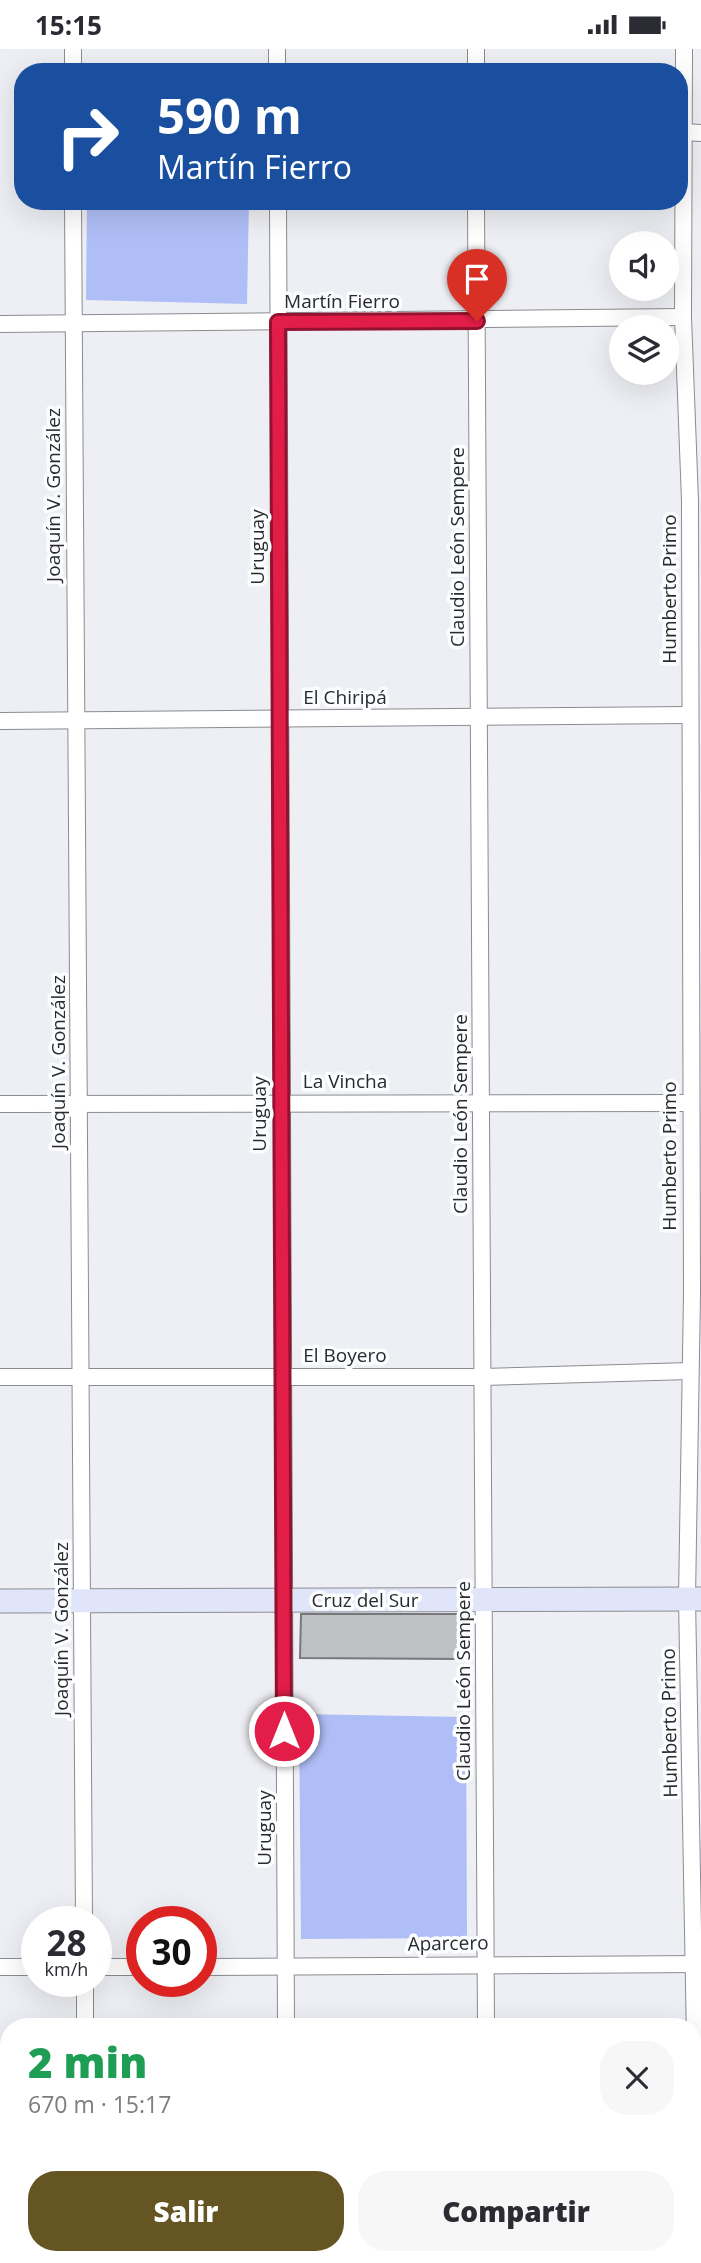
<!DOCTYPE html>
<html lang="es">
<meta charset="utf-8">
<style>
body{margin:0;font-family:"Open Sans",sans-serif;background:#f7f7f7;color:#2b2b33;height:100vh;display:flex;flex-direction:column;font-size:26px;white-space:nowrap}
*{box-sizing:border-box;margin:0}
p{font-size:23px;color:#7c7c81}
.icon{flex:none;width:38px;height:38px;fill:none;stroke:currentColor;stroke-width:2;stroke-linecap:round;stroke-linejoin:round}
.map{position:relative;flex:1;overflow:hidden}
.details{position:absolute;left:0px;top:1969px;width:702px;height:247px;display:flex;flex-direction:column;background:#fff;border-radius:28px 28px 0 0;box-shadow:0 7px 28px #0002}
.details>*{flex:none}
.guide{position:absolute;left:14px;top:14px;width:674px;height:147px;border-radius:28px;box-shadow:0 7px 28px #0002;background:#1a4fa0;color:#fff;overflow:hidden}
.tools{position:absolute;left:609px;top:182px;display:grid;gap:14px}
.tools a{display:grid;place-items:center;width:70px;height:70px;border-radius:50%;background:#fff;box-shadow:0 7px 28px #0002;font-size:35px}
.speed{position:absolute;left:21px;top:1857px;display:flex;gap:14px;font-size:35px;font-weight:700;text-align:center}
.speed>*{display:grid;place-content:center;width:91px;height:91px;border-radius:50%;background:#fff;box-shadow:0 7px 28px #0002;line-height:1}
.speed small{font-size:18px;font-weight:400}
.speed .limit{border:10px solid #d22;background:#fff;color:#111}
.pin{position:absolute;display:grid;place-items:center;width:60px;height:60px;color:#fff;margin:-72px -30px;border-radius:50% 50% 50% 0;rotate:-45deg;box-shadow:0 0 7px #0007}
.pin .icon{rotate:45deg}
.me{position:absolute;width:77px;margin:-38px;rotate:0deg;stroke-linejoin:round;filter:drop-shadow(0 0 5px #0008)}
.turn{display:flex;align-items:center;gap:24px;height:147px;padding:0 28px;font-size:32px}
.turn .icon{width:91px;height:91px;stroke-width:2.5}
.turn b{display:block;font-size:49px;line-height:60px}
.round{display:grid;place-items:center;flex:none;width:74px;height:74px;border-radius:28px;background:#f7f7f7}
.overview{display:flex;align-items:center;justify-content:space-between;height:119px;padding:0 28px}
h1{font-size:42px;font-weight:800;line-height:52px;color:#1e9e55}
.action{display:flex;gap:14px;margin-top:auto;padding:14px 28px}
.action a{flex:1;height:80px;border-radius:28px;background:#655523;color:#fff;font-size:28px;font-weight:800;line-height:80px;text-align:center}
.action a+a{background:#f7f7f7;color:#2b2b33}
.status{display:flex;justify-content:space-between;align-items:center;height:49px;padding:0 35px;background:#fff;direction:ltr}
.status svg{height:19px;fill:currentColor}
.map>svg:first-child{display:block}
.green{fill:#afbef6}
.building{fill:#bec0c4;stroke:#76787c;stroke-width:2}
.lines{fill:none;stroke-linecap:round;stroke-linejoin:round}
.street-casing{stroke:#8b8c91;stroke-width:18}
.secondary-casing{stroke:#8b8c91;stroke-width:25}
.street{stroke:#fff;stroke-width:16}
.secondary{stroke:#e0e5f9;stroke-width:23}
.route-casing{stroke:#92132f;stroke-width:18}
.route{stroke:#e11d48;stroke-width:12}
.labels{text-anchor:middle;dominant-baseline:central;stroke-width:7;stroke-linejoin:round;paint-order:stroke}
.street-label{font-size:19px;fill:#292a2b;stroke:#fcfdff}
</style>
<div class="status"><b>15:15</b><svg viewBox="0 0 49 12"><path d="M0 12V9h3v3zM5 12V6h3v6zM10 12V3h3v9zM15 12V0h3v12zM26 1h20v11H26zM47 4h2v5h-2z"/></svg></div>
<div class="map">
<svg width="701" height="2214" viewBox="0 0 701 2214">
<rect width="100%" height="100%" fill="#eeeff4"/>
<g class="green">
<path d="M 87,152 L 249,152 L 247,255 L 86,251 Z"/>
<path d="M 299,1665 L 466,1668 L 467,1889 L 301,1890 Z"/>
</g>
<path class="building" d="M 301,1565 L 461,1565 L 460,1610 L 300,1609 Z"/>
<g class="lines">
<g class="street-casing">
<g id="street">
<path d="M 277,0 L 277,23"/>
<path d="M 476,0 L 476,23"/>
<path d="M 684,0 L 683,268 L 690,452 L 692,1245 L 687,1549 L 699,2214"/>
<path d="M 73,23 L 73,0"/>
<path d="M 683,83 L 701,84"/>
<path d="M 73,152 L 84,1872"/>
<path d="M 278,152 L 286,1978"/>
<path d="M 476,152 L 486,1978"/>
<path d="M 0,275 L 683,268"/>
<path d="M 0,672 L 690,666"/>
<path d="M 0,1055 L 689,1054"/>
<path d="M 0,1328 L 483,1328 L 690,1322"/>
<path d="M 0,1918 L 37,1918"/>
<path d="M 96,1918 L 142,1918"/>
<path d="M 201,1918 L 701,1915"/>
<path d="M 85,1932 L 85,1978"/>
<path d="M 86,2207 L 86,2214"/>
<path d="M 487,2207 L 487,2214"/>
<path d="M 286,2214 L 286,2207"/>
</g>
</g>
<g class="secondary-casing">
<g id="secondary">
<path d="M 0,1552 L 701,1550"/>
<path d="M 0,2162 L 9,2169"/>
<path d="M 57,2207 L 66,2214"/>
</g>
</g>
<use href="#street" class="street"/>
<use href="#secondary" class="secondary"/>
</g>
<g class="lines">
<g class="route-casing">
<path id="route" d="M 284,1682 L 278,273 L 477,272"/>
</g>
<use href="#route" class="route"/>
</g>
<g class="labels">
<g class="street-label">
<text x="342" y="252">Martín Fierro</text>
<text transform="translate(53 446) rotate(-90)">Joaquín V. González</text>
<text transform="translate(257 498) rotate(-90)">Uruguay</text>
<text transform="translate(457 498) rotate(-90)">Claudio León Sempere</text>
<text transform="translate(669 540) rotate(-90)">Humberto Primo</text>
<text x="345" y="648">El Chiripá</text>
<text transform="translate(58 1013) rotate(-90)">Joaquín V. González</text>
<text x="345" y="1032">La Vincha</text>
<text transform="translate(259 1065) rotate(-90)">Uruguay</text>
<text transform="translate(460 1065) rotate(-90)">Claudio León Sempere</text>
<text transform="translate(669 1107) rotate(-90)">Humberto Primo</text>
<text x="345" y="1306">El Boyero</text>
<text x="365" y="1551">Cruz del Sur</text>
<text transform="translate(61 1580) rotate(-90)">Joaquín V. González</text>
<text transform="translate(463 1632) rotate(-90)">Claudio León Sempere</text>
<text transform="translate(669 1674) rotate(-91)">Humberto Primo</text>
<text transform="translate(264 1779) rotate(-90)">Uruguay</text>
<text transform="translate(448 1894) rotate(-1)">Aparcero</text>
</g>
</g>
</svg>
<div class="tools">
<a><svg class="icon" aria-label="sound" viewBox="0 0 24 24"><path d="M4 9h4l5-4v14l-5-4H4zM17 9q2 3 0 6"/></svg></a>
<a><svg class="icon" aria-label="layers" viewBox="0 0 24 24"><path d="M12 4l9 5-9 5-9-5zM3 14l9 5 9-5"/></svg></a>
</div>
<div class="speed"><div>28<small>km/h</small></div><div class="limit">30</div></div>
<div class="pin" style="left:477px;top:272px;background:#d93025"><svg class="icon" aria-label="arrive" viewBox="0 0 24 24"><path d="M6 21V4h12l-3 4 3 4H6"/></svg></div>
<svg class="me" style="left:284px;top:1682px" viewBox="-20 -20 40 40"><circle r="17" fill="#e11d48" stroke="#fff" stroke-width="3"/><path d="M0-11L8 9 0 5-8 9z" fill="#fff"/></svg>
<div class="guide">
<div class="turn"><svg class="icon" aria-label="right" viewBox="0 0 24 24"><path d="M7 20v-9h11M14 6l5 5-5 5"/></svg><div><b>590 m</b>Martín Fierro</div></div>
</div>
<section class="details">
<div class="overview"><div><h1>2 min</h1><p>670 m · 15:17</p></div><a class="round"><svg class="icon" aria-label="close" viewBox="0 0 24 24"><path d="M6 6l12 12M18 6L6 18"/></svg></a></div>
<div class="action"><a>Salir</a><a>Compartir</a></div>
</section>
</div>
